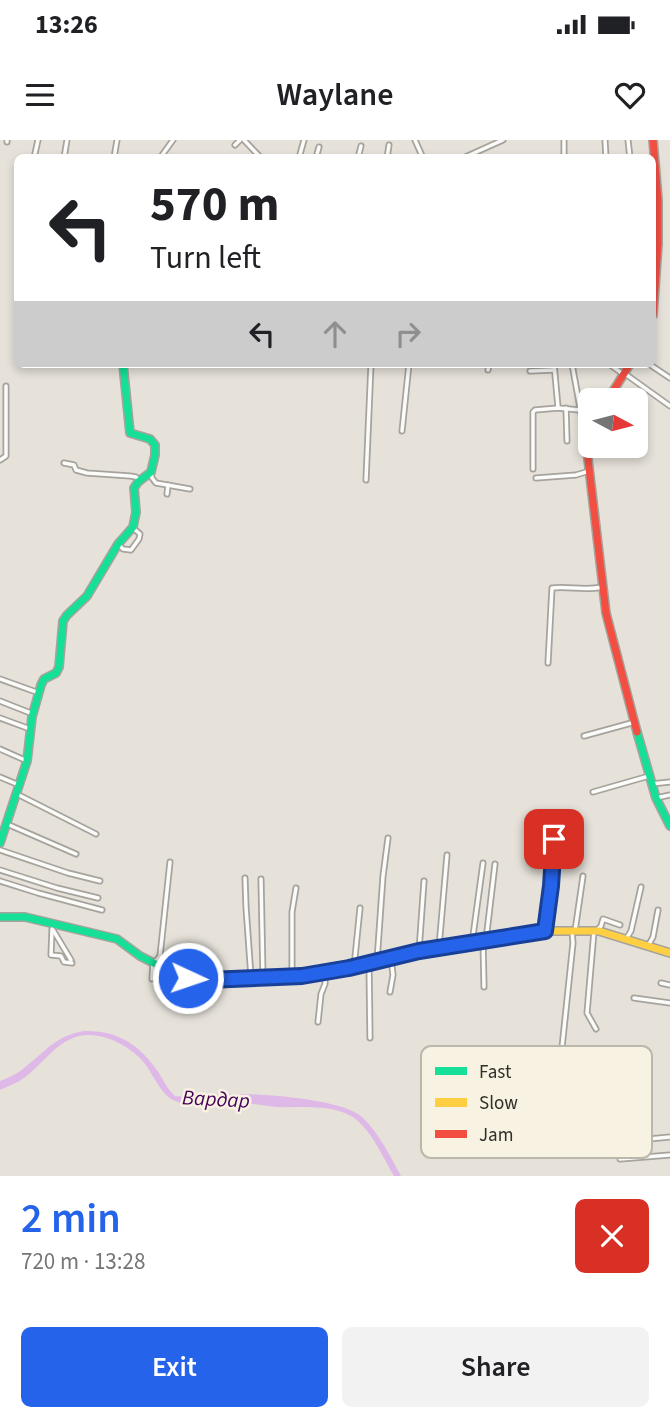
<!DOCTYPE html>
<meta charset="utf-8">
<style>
body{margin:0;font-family:"Source Sans 3",sans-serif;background:#f2f2f2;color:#202124;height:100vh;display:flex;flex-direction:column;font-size:26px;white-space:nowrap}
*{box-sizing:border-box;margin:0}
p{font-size:23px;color:#757577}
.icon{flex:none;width:38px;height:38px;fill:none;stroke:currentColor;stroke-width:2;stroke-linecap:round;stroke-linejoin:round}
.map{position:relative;height:1036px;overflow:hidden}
.sheet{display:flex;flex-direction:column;background:#fff;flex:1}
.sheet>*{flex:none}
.top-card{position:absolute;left:14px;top:14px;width:642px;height:214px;border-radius:10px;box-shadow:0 4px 10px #0003;background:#fff;color:#202124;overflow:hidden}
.needle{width:46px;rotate:97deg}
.controls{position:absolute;left:578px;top:248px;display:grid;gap:14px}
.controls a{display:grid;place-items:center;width:70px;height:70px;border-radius:10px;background:#fff;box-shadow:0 4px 10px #0003;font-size:35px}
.pin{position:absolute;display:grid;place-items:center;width:60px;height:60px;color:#fff;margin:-30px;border-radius:14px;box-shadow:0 4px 10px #0006}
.me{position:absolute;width:77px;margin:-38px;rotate:93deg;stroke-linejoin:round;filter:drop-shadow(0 0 5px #0008)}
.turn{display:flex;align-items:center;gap:24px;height:147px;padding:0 21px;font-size:32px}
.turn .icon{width:91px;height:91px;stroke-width:2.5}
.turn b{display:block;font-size:49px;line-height:60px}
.lanes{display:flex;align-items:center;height:66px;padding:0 21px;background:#0003;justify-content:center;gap:35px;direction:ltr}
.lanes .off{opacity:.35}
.round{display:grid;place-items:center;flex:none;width:74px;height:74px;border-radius:10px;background:#f2f2f2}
.summary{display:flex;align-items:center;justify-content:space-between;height:119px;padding:0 21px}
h1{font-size:42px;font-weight:600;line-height:52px;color:#2563eb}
.cta{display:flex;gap:14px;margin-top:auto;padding:14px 21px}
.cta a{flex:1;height:80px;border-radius:10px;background:#2563eb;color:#fff;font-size:28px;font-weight:600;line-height:80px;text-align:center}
.cta a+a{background:#f2f2f2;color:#202124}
.status{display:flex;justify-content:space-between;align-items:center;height:49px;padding:0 35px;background:#fff;direction:ltr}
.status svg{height:19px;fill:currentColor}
header{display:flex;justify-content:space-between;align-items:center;height:91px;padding:0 21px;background:#fff;font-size:32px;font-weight:600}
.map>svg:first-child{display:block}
.water{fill:#deb9e7}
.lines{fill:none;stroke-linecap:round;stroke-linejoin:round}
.street-casing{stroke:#a6a39d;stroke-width:7}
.fast-casing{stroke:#a6a39d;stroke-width:10}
.slow-casing{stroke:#a6a39d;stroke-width:10}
.jam-casing{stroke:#a6a39d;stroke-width:10}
.street{stroke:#fbfbf9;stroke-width:3.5}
.fast{stroke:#16e098;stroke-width:7}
.slow{stroke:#ffcf43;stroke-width:7}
.jam{stroke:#f24e42;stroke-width:7}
.route-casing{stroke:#184099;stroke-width:18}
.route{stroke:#2563eb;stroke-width:12}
.labels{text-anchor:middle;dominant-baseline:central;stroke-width:5;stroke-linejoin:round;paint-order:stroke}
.water-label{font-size:21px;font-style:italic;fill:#460059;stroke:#f8f2e3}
.key{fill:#f8f2e3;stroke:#bcb7ab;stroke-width:2}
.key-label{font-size:19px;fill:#302e29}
</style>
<div class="status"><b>13:26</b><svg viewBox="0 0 49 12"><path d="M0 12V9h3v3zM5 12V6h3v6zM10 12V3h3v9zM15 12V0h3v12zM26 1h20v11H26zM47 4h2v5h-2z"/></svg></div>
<header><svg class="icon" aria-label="menu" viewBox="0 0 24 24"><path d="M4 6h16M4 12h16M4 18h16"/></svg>Waylane<svg class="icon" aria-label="heart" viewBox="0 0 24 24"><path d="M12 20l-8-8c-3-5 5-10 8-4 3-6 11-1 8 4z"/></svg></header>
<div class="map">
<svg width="670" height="1036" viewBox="0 0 670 1036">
<rect width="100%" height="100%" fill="#e6e2da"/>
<path class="water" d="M 84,891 C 118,890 140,905 159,933 C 164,941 168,950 175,956 C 193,958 212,954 230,954 C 257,953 343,959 362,977 C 379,993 390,1016 401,1036 L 394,1036 C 383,1018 375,997 359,982 C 339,963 302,968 276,967 C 260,965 244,962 228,962 C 212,961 191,968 175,961 C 161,955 154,936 145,924 C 134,909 109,895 90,895 C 60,894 45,923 24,938 C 17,943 8,946 0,950 L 0,941 C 8,938 17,934 24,928 C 46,911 55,896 84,891 Z"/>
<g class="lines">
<g class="street-casing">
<g id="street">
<path d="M 244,0 L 261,18"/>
<path d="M 415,0 L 423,18"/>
<path d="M 564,0 L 564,18"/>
<path d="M 605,0 L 606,18"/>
<path d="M 628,0 L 630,18"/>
<path d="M 7,2 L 7,0"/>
<path d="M 235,5 L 240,0"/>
<path d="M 34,18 L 38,0"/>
<path d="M 64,18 L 67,0"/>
<path d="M 114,18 L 117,0"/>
<path d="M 160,18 L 173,0"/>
<path d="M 299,18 L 304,0"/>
<path d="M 316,18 L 319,7"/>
<path d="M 358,18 L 361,6"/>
<path d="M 387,18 L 389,5"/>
<path d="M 463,18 L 503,0"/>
<path d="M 554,224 L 558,267"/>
<path d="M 572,224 L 586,301"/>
<path d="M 609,224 L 623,234"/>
<path d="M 649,224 L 670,238"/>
<path d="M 488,230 L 489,224"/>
<path d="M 530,231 L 554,230"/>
<path d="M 624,233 L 670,266"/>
<path d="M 566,268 L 567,301"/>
<path d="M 402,291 L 409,224"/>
<path d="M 0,320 L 6,316 L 6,246"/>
<path d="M 64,323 L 74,325 L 76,330 L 87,333 L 130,336 L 136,337 L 139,340"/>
<path d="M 533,329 L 533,272 L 535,270 L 558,268 L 580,270"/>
<path d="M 151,332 L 152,338 L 156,343 L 190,349"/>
<path d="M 536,338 L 576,335 L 589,331"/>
<path d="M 366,340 L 371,224"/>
<path d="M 167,354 L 168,345"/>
<path d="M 118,404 L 123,409 L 131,410 L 139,399 L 140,394 L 133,388"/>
<path d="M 548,523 L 552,448 C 569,446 585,451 602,447"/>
<path d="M 0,539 L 39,553"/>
<path d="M 0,561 L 33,574"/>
<path d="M 0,578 L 30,589"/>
<path d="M 584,596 L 635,582"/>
<path d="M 0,609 L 27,621"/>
<path d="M 0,637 L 19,645"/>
<path d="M 651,644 L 670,642"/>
<path d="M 593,652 L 649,636"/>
<path d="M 17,654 L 96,694"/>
<path d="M 656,658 L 670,655"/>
<path d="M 7,684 L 76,714"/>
<path d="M 0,710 L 68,733 L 100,741"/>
<path d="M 0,730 L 57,748 L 98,758"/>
<path d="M 245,738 L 246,767 L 251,837"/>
<path d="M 261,739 L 263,838"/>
<path d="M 0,741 L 38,753 L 102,770"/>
<path d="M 52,789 L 51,815 L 61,816 L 64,822 L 72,823"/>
<path d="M 53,790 L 71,820"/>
<path d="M 545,791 L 551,746 L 554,699"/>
<path d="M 575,791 L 583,736"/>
<path d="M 594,791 L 587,873 L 596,889"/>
<path d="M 596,791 L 601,786 L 603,779 L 620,785"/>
<path d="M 626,799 L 631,791 L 641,747"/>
<path d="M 486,800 L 495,724"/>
<path d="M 483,801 L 484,847"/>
<path d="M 472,803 L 483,723"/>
<path d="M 648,806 L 653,797 L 658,770"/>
<path d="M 439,807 L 447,715"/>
<path d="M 419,811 L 424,741"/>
<path d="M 377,821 L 383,736 L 388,698"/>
<path d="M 153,822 L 156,821 L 160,816 L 170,722"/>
<path d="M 369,823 L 370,898"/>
<path d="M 354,827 L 360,768"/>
<path d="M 292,836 L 292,772 L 296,748"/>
<path d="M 152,839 L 153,824"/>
<path d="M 661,843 L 670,845"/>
<path d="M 390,852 L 393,835 L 391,818"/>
<path d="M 634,858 L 670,863"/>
<path d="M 318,882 L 321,854 L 325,844 L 325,833"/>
<path d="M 561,917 L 573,803 L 572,791"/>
<path d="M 617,1002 L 670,997"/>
<path d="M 620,1019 L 670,1015"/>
</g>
</g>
<g class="fast-casing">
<g id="fast">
<path d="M 637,592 L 656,658 L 670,686"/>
<path d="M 0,703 L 27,621 L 32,577 L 41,545 L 44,539 L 56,533 L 59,527 L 63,481 L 67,475 L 87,456 L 118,404 L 133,387 L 136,372 L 134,348 L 138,342 L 151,332 L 155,315 L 155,305 L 150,299 L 130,293 L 123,224"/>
<path d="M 0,777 L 25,777 L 117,799 L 140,816 L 177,835 L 205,840 L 302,836 L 349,828 L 389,818"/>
</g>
</g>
<g class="slow-casing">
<path id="slow" d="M 389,818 L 416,812 L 545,791 L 599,791 L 670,813"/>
</g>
<g class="jam-casing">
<g id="jam">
<path d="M 653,0 L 658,60 L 658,104 L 653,175"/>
<path d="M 607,261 L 630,224"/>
<path d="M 590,290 L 586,302 L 606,473 L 637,592"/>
</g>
</g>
<use href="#street" class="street"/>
<use href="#fast" class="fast"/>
<use href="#slow" class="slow"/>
<use href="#jam" class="jam"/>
</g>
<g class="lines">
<g class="route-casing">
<path id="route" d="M 188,838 L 207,840 L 302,836 L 349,828 L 419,811 L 545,791 L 551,746 L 554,699"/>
</g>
<use href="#route" class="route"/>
</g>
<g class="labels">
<g class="water-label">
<text transform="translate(216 959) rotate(3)">Вардар</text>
</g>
</g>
<rect x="421" y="906" width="231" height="112" rx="10" class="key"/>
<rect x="435" y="927" width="32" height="8" fill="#16e098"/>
<rect x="435" y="958" width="32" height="9" fill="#ffcf43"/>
<rect x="435" y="990" width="32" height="8" fill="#f24e42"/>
<g class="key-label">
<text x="479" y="938">Fast</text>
<text x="479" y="969">Slow</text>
<text x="479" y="1001">Jam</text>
</g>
</svg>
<div class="controls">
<a><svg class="needle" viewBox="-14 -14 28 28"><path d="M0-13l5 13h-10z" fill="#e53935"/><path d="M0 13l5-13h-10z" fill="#757577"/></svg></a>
</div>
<div class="pin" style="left:554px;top:699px;background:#d93025"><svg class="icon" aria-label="arrive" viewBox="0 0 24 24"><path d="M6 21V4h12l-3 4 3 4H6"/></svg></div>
<svg class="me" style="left:188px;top:838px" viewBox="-20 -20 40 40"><circle r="17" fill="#2563eb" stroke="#fff" stroke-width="3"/><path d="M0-11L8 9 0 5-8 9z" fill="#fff"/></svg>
<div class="top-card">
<div class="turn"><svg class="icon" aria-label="left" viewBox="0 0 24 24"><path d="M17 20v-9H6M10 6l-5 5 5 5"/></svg><div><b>570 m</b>Turn left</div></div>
<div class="lanes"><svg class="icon" aria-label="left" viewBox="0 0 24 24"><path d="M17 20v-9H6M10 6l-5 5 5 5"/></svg><svg class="icon off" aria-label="ahead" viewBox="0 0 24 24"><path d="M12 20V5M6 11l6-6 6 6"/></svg><svg class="icon off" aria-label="right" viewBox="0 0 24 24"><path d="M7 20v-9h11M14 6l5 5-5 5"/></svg></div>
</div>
</div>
<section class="sheet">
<div class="summary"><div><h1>2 min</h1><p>720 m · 13:28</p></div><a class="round" style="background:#d93025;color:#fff"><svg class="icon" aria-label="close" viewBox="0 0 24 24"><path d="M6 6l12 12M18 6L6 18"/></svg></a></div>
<div class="cta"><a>Exit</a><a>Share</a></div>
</section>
